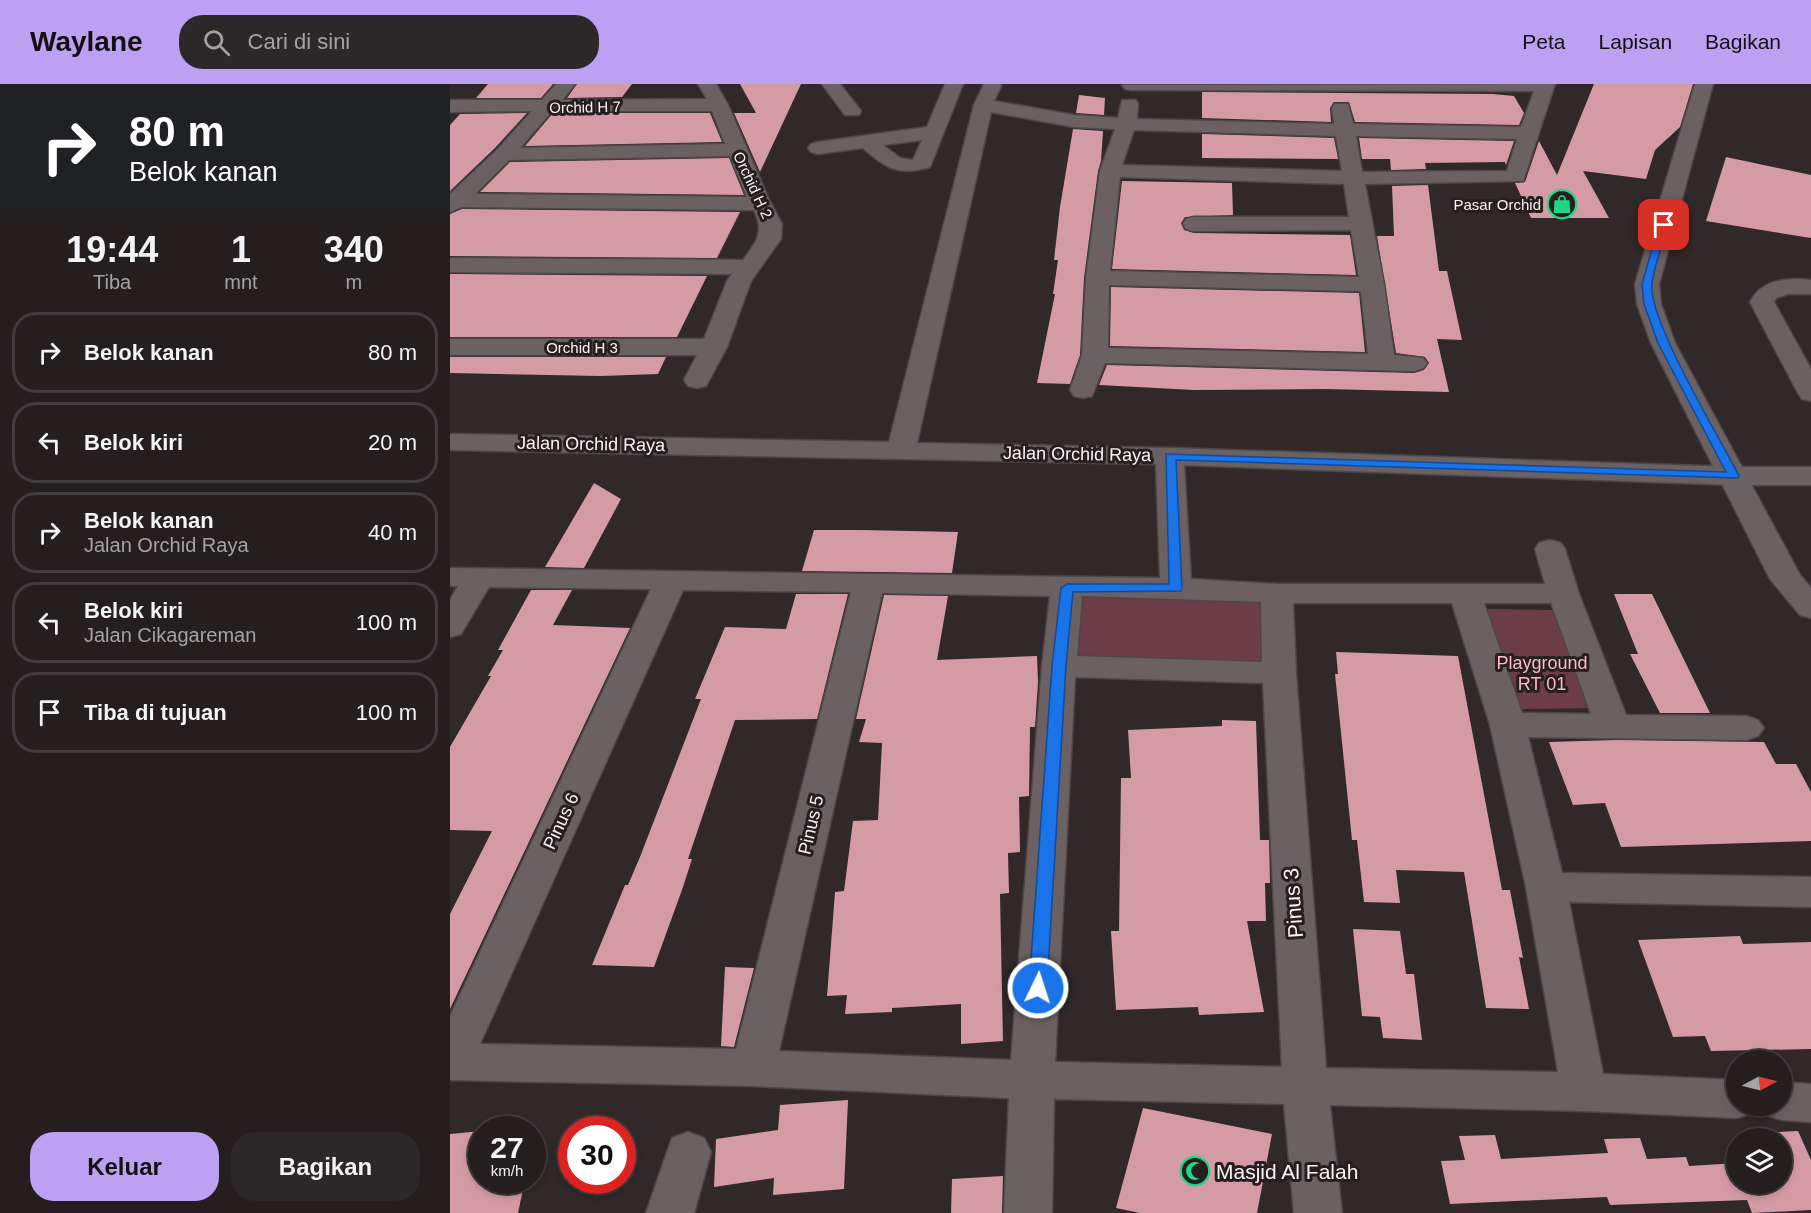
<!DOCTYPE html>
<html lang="id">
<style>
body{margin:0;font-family:Arial,sans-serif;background:#2c2728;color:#f1f3f6;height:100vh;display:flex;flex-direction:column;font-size:22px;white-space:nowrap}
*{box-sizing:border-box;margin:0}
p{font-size:20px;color:#a3a2a4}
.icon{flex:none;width:33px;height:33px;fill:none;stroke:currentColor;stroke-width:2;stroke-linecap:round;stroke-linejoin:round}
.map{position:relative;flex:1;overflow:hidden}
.side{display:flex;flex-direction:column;background:#241e1f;width:450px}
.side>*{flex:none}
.guide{background:#202124;color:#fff;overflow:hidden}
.needle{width:39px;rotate:83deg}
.buttons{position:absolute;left:1276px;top:966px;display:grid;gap:12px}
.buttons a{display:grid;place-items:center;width:66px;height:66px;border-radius:50%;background:#241e1f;box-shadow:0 3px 9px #0003,0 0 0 2px #413c3d;font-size:30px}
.speed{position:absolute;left:18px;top:1032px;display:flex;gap:12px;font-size:30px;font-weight:700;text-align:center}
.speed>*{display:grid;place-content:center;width:78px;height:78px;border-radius:50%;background:#241e1f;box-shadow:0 3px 9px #0003,0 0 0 2px #413c3d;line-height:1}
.speed small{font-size:15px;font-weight:400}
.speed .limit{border:9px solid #d22;background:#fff;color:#111}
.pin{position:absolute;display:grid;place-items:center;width:51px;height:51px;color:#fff;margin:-26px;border-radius:12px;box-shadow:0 3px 9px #0006}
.me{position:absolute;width:66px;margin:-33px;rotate:4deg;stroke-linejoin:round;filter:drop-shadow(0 0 4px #0008)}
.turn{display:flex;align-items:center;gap:21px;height:126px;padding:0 30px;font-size:27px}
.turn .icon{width:78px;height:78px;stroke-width:2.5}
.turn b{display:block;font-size:42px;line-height:51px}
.eta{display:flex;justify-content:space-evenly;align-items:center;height:102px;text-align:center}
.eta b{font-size:36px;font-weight:700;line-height:42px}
.cta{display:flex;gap:12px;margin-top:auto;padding:12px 30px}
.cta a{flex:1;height:69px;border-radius:24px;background:#bca0f2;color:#111;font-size:24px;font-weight:700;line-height:69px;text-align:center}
.cta a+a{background:#2c2728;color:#f1f3f6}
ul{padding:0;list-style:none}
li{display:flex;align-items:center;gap:18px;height:81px;margin:0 12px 9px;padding:0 18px;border:3px solid #413c3d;border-radius:24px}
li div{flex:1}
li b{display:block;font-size:22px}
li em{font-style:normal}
header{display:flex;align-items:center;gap:36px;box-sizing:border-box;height:84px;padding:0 30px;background:#bca0f2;color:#111}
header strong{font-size:28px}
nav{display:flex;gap:33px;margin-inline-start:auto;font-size:21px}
.search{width:420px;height:54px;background:#2c2728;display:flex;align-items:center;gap:15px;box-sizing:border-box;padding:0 21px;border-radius:24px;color:#a3a2a4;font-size:22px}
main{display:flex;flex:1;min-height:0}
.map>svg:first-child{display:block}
.green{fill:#6c3d47}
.building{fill:#d59ba5}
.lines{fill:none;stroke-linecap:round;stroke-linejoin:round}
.minor-casing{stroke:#4e4648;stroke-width:3}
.tertiary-casing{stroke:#4e4648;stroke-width:3}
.minor{fill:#6b6163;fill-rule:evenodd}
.tertiary{fill:#6b6163;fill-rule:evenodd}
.route{fill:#1a73e8;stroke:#114b97;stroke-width:1.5}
.labels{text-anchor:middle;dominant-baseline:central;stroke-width:6;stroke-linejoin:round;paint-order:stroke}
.far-street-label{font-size:15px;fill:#f8f2f3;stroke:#261e1f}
.far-poi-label{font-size:15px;fill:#f8f2f3;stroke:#261e1f;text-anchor:end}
.street-label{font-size:18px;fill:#f8f2f3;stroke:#261e1f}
.park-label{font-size:18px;fill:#feb9c5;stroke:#261e1f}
.near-street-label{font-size:21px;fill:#f8f2f3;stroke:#261e1f}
.near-poi-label{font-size:21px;fill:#f8f2f3;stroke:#261e1f;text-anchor:start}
</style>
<header>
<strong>Waylane</strong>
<div class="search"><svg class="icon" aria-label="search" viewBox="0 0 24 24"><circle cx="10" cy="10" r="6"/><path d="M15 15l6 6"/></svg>Cari di sini</div>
<nav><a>Peta</a><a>Lapisan</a><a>Bagikan</a></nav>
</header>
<main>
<section class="side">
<div class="guide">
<div class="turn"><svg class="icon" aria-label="right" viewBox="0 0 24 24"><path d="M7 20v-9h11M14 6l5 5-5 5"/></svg><div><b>80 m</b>Belok kanan</div></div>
</div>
<div class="eta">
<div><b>19:44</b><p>Tiba</p></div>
<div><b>1</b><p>mnt</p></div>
<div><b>340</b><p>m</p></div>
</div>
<ul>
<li><svg class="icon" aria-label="right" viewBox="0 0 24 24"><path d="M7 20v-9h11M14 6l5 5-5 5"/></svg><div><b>Belok kanan</b></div><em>80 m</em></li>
<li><svg class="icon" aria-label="left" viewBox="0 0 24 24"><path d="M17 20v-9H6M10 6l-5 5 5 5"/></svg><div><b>Belok kiri</b></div><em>20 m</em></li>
<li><svg class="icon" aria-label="right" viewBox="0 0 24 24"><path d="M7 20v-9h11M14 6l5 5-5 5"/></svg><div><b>Belok kanan</b><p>Jalan Orchid Raya</p></div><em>40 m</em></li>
<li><svg class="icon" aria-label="left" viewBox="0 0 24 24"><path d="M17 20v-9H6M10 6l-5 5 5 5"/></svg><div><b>Belok kiri</b><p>Jalan Cikagareman</p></div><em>100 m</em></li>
<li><svg class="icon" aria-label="arrive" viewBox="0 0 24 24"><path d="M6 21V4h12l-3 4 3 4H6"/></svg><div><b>Tiba di tujuan</b></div><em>100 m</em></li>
</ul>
<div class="cta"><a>Keluar</a><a>Bagikan</a></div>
</section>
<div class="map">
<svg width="1361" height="1129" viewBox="0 0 1361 1129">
<rect width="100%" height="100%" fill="#302829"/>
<g class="green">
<path d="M 631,510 L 812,516 L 814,580 L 628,573 Z"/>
<path d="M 1034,525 L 1105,526 L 1142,624 L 1068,625 Z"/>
</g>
<g class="building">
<path d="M 38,0 L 103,0 L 91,14 L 26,14 Z"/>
<path d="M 127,0 L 182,0 L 172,13 L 117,14 Z"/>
<path d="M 290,0 L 351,0 L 310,88 L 284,29 L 306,29 Z"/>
<path d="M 1144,0 L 1243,0 L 1230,43 L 1205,66 L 1196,95 L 1133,87 L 1159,134 L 1081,134 L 1065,99 L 1075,98 L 1089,57 L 1107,91 Z"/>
<path d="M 752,8 L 1043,10 L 1064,12 L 1074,29 L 1069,41 L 905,38 L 899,18 L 884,18 L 880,24 L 881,38 L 752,34 Z"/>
<path d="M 629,11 L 655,14 L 654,31 L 626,29 Z"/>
<path d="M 77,29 L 45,64 L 0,107 L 0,41 L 10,30 Z"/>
<path d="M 103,29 L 260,29 L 272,58 L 75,62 Z"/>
<path d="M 623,45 L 653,47 L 651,77 L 648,87 L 634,194 L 630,271 L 620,300 L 587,299 L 605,210 L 603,210 L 608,176 L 604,176 L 610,123 Z"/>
<path d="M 752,50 L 884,54 L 888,75 L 752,74 Z"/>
<path d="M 909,54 L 1064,57 L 1056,81 L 1055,78 L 975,79 L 976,85 L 941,86 L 940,75 L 912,75 Z"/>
<path d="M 1276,73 L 1361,91 L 1361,154 L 1256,137 Z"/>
<path d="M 279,74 L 294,111 L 30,108 L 60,78 Z"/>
<path d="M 672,97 L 782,99 L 783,131 L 735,133 L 731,139 L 734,146 L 744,149 L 900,151 L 906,191 L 662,185 Z"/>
<path d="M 978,101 L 989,187 L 997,187 L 1012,256 L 987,255 L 999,308 L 875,305 L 744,306 L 649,301 L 657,281 L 964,289 L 974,286 L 979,279 L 975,273 L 946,269 L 927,152 L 944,152 L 942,102 Z"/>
<path d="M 12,125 L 290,128 L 267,174 L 0,172 L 0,130 Z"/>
<path d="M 0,190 L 257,192 L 227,253 L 0,253 Z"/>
<path d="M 661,203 L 909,209 L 915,268 L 660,262 Z"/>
<path d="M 0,273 L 216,273 L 208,290 L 151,292 L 0,289 Z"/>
<path d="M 144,399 L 171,415 L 134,484 L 95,483 Z"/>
<path d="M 364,446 L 410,446 L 508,448 L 502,489 L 352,487 Z"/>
<path d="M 81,506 L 122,506 L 103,541 L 180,544 L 0,925 L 0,830 L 42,747 L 0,746 L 0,663 L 41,592 L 38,592 L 53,566 L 48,566 Z"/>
<path d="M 346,510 L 398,510 L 367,635 L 285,636 L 238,775 L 242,775 L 233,803 L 204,883 L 142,881 L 175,801 L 178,801 L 190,773 L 251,615 L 245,615 L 275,543 L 336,545 Z"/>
<path d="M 1164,510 L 1202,510 L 1260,629 L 1210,629 L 1180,570 L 1188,570 Z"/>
<path d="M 434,511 L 498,512 L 487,576 L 587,572 L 588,598 L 585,643 L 580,643 L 579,712 L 569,713 L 570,768 L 558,769 L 559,809 L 550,810 L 553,957 L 511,960 L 511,920 L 442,924 L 442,928 L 395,930 L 397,911 L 377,912 L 385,808 L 394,807 L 403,737 L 428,736 L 432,659 L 409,658 L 416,635 L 406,635 Z"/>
<path d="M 886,568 L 1008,572 L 1052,806 L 1060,806 L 1073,874 L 1069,873 L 1079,925 L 1036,924 L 1014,788 L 946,786 L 950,819 L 914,818 L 907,756 L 902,756 L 885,590 L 888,590 Z"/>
<path d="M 772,636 L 806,637 L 810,756 L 819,756 L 820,799 L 815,799 L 816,837 L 797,837 L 814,928 L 749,931 L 748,923 L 666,926 L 661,847 L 669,847 L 671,694 L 681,694 L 678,646 L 772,642 Z"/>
<path d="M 1166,656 L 1314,658 L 1326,680 L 1346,680 L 1361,708 L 1361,757 L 1171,763 L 1155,719 L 1123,721 L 1099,658 Z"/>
<path d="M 903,845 L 950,847 L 956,890 L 964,890 L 972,956 L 933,954 L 930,933 L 912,932 Z"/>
<path d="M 1290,852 L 1293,860 L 1361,858 L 1361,965 L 1261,967 L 1255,952 L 1223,953 L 1188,856 Z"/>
<path d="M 275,883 L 304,884 L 284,963 L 271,962 Z"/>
<path d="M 398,1016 L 394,1105 L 323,1111 L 324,1094 L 264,1103 L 266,1055 L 328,1046 L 330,1021 Z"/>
<path d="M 693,1024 L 822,1050 L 807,1129 L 690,1129 L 666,1124 Z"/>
<path d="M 32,1047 L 32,1096 L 75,1096 L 68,1129 L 0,1129 L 0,1050 Z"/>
<path d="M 1348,1047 L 1361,1076 L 1361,1126 L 1302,1129 L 1297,1116 L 1160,1121 L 1157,1113 L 1000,1120 L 991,1077 L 1015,1076 L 1009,1052 L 1045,1051 L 1051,1075 L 1158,1069 L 1154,1055 L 1190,1054 L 1197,1075 L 1236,1073 L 1239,1082 L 1287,1079 L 1287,1100 L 1332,1100 L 1332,1054 L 1308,1054 L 1305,1049 Z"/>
<path d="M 553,1092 L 552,1129 L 501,1129 L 502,1095 Z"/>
</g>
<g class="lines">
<g class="minor-casing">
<g id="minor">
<path d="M 106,0 L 125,0 L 112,16 L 257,15 L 248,0 L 266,0 L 278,21 L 320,118 L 332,140 L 331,155 L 301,197 L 277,263 L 256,302 L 247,304 L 238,302 L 234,296 L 247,271 L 0,271 L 0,255 L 254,255 L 277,197 L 282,190 L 0,188 L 0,174 L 293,176 C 306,159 315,148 304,126 L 12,123 L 0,128 L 0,110 L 47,66 L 82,27 L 0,28 L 0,16 L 92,16 ZM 102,27 L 262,27 L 275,60 L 70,64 ZM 280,72 L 297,113 L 25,110 L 59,76 Z"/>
<path d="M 372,0 L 390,0 L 411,27 L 409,31 L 395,31 Z"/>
<path d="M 495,0 L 513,0 L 480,83 C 448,92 437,85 413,64 L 368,70 L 361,68 L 358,64 L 361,60 L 368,58 L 477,43 ZM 472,56 L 463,76 L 450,74 L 433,61 Z"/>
<path d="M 534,0 L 550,0 L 551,2 L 544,17 L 624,31 L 668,34 L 672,16 L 686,16 L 688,20 L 687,35 L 884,40 L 882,24 L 884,20 L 898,20 L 903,40 L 1071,43 L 1084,7 L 681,6 L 675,5 L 672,1 L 1105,0 L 1073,97 L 915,100 L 934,200 L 944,271 L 973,274 L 977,279 L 973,284 L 964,287 L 655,279 L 642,312 L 633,314 L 624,312 L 620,306 L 632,271 L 636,194 L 650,87 L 665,45 L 624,43 L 541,28 L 467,359 L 720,364 L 1284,383 L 1361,383 L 1361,401 L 1284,401 L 734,381 L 741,495 L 827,500 L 1095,500 L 1085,465 L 1089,459 L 1100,456 L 1111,459 L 1115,465 L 1129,510 L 1176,631 L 1296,632 L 1308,636 L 1314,644 L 1308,652 L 1296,656 L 1078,653 L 1112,789 L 1361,793 L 1361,823 L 1119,818 L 1153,990 L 1287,996 L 1287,1022 L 1306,1022 L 1303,1029 L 1287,1034 L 1134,1027 L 880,1021 L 892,1129 L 844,1129 L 834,1020 L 604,1015 L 602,1129 L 554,1129 L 559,1014 L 303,1002 L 0,996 L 0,932 L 201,505 L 39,503 L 11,550 L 0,553 L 0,516 L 8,502 L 0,502 L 0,484 L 710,494 L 706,380 L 0,366 L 0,350 L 439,358 L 524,21 ZM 684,46 L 886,52 L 892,87 L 672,81 ZM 906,52 L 1067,55 L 1057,87 L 912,88 ZM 670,93 L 894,100 L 899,133 L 744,133 L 736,135 L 733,140 L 736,145 L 744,147 L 901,146 L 909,193 L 660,187 ZM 659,201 L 911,207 L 918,270 L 658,264 ZM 233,506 L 401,508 L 286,965 L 30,960 ZM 432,509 L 600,512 L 592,582 L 561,976 L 329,967 ZM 632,512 L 811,518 L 812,578 L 627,572 ZM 843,519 L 1002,519 L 1040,641 L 1076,803 L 1108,988 L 876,984 L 846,589 ZM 1034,519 L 1101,519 L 1141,630 L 1072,629 ZM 625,593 L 813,599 L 832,983 L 605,978 Z"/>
<path d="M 1349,195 L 1361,196 L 1361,210 L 1338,210 L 1326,214 L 1324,218 L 1361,285 L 1361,317 L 1352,315 L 1348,309 L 1300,218 C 1310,199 1328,195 1349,195 Z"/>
<path d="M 1332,998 L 1361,1000 L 1361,1038 L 1332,1036 L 1316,1031 L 1312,1022 L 1332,1022 Z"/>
<path d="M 238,1048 L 254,1054 L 261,1068 L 244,1129 L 196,1129 L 222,1054 Z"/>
</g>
</g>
<g class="tertiary-casing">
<path id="tertiary" d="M 1245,0 L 1263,0 L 1209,200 L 1211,220 L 1225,259 L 1350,491 L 1361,504 L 1361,534 L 1350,531 L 1320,495 L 1201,259 L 1187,220 L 1185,200 Z"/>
</g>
<use href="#minor" class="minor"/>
<use href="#tertiary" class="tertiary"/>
</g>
<path class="route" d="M 1214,138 L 1218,141 C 1213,159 1205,179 1202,199 C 1197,235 1270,354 1289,392 L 1288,394 L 726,376 L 732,504 L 731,507 L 623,508 L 616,582 L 597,904 L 594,909 L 588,911 L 582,909 L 579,904 L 602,582 L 611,504 L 617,500 L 719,500 L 716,370 L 1276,388 L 1208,259 L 1194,220 L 1192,200 L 1209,141 Z"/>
<defs>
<g id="shop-ring" transform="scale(1.5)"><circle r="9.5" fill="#261e1f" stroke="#1fd887" stroke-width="1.5"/><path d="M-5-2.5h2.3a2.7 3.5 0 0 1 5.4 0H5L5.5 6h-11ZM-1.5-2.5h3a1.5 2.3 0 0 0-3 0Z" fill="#1fd887"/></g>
<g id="mosque-ring" transform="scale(1.5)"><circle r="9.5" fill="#261e1f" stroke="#1fd887" stroke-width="1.5"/><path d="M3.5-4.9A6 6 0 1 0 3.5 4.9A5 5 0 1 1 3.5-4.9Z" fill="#1fd887"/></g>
</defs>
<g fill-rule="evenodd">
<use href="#shop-ring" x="1112" y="120"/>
<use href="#mosque-ring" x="745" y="1087"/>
</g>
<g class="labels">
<g class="far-street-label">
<text transform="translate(135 23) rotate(-1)">Orchid H 7</text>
<text transform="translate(303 101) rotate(65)">Orchid H 2</text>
<text x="132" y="263">Orchid H 3</text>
</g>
<g class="far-poi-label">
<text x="1091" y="120">Pasar Orchid</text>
</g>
<g class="street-label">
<text transform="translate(141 360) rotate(1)">Jalan Orchid Raya</text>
<text transform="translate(627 370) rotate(1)">Jalan Orchid Raya</text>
<text transform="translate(111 737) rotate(-65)">Pinus 6</text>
<text transform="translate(361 741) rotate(-77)">Pinus 5</text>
</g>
<g class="park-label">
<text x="1092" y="579">Playground<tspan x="1092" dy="21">RT 01</tspan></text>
</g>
<g class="near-street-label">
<text transform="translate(843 819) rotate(-94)">Pinus 3</text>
</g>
<g class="near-poi-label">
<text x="766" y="1087">Masjid Al Falah</text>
</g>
</g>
</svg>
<div class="buttons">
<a><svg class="needle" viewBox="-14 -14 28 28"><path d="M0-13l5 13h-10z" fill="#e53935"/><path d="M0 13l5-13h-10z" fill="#a3a2a4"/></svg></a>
<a><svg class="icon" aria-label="layers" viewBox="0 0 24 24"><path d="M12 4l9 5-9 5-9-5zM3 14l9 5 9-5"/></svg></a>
</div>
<div class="speed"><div>27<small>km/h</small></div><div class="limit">30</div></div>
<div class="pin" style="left:1214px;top:141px;background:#d93025"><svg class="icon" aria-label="arrive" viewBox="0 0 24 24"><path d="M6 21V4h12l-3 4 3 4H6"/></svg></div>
<svg class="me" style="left:588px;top:904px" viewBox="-20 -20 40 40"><circle r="17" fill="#1a73e8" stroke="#fff" stroke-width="3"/><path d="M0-11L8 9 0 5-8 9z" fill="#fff"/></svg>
</div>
</main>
